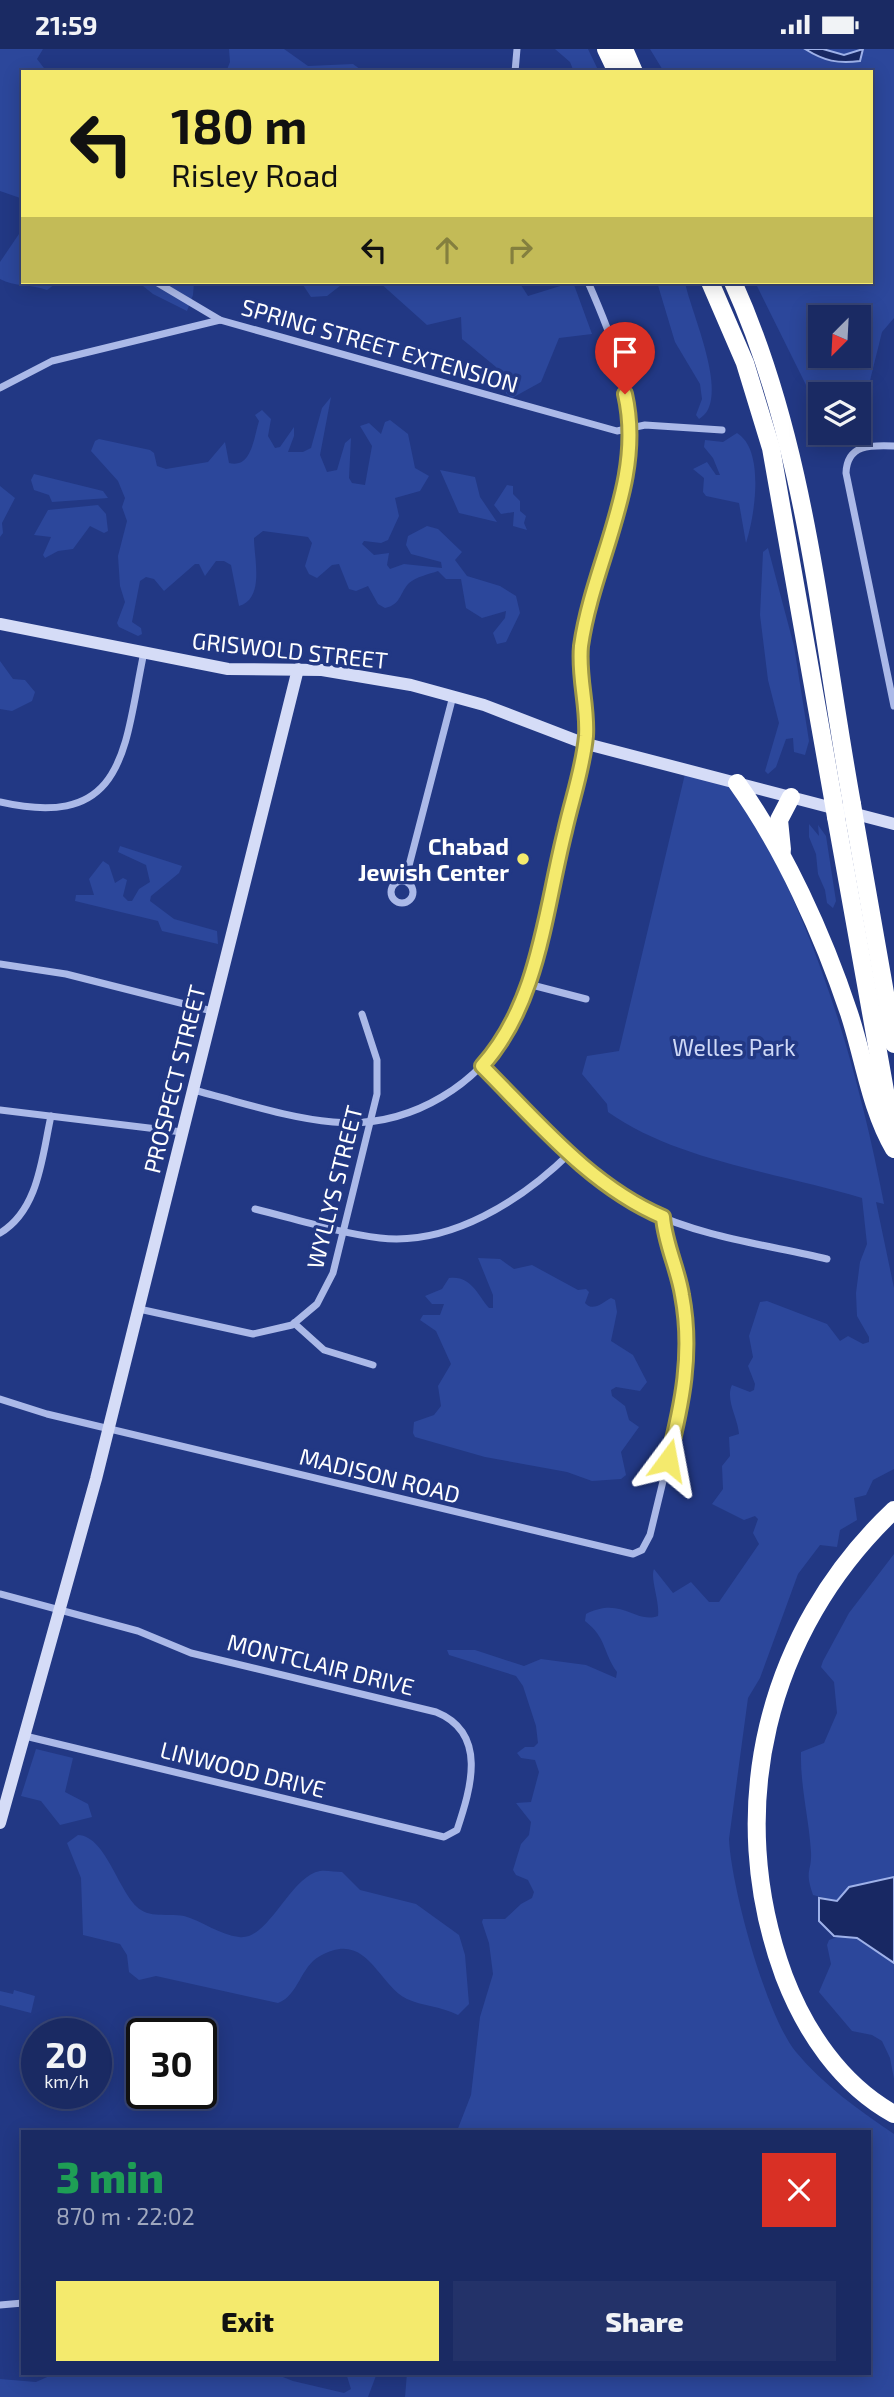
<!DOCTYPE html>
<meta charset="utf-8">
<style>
body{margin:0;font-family:"Exo 2",sans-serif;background:#233269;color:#f1f3f6;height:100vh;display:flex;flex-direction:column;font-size:26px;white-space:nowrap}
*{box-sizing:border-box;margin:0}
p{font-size:23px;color:#9fa7be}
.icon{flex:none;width:38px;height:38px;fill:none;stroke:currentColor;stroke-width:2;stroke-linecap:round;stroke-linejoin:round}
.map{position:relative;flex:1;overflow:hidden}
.panel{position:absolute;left:21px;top:2081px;width:850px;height:245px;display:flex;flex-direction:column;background:#1a2a63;border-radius:0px;box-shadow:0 4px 18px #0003,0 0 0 2px #384678}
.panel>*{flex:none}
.hud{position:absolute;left:21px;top:21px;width:852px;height:214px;border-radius:0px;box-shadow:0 4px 18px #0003,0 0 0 2px #384678;background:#f4ea6d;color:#111;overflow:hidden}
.needle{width:46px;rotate:204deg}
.tools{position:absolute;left:808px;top:256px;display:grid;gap:14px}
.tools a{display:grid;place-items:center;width:63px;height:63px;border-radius:0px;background:#1a2a63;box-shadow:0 4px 18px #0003,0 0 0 2px #384678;font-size:35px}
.speed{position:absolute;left:21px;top:1969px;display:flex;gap:14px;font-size:35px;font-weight:700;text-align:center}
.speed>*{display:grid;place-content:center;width:91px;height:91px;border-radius:50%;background:#1a2a63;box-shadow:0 4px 18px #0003,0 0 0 2px #384678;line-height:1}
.speed small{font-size:18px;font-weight:400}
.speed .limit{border:4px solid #111;border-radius:10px;background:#fff;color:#111}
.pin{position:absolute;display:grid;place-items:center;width:60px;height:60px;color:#fff;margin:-72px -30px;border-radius:50% 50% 50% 0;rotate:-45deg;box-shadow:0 0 7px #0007}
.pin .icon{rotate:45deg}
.me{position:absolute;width:77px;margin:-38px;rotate:13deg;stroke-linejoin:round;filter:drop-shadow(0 0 5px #0008)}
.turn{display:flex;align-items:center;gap:24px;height:147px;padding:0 35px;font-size:32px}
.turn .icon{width:91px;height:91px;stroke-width:2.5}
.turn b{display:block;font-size:49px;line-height:60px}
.lanes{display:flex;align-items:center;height:66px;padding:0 35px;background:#0003;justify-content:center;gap:35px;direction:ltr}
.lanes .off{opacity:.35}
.round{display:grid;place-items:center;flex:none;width:74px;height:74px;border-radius:0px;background:#233269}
.summary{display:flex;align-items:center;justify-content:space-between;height:119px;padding:0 35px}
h1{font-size:42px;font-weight:800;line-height:52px;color:#1e9e55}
.primary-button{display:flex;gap:14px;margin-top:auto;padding:14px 35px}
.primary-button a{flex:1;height:80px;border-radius:0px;background:#f4ea6d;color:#111;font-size:28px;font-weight:800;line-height:80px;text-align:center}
.primary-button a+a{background:#233269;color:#f1f3f6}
.status{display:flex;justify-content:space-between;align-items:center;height:49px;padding:0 35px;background:#1a2a63;direction:ltr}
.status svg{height:19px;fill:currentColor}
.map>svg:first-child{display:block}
.green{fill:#2c479b;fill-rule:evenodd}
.water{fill:#182863;stroke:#9eb1e9;stroke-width:2}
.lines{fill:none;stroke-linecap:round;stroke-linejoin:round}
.street{stroke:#abb9e8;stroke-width:7}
.secondary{stroke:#d5dcf7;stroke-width:12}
.highway{stroke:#fff;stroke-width:18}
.highway-bridge{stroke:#fff;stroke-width:18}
.route-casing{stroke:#9f9847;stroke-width:18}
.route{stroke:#f4ea6d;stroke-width:12}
.poi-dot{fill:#f4ea6d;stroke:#223884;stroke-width:2.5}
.labels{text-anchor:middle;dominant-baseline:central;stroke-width:7;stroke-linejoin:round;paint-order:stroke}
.street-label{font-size:23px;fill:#fff;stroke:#223884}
.poi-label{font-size:23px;font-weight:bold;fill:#fff;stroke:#223884;text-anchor:end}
.park-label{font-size:23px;fill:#ced8f6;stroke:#223884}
</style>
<div class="status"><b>21:59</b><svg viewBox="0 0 49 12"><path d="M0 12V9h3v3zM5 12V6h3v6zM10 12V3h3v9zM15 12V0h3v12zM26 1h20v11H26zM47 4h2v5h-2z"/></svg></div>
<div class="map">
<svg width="894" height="2348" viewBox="0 0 894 2348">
<rect width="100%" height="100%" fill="#223884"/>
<g class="green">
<path d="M 0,0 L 43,0 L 37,10 L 47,23 L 23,23 L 23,150 L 0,142 Z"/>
<path d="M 229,0 L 284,0 L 308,17 L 353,15 L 364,23 L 226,23 L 230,13 Z"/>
<path d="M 555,0 L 588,0 L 599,23 L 574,23 L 570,13 Z"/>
<path d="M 650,0 L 894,0 L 894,269 L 882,283 L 859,376 L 859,345 L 836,345 L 835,342 L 819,346 L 806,336 L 755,233 L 872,233 L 872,23 L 664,23 ZM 821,268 L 859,268 L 859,306 L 821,306 Z"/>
<path d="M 23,184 L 23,233 L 58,233 L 47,241 C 32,235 14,238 0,230 L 0,213 L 19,185 Z"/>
<path d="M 138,233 L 194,233 L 193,246 L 187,262 L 153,245 Z"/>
<path d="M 301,233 L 345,233 L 327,247 L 311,248 Z"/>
<path d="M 379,233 L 519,233 L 528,247 L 573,233 L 592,285 L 559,289 L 541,333 L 512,349 L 498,338 L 496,318 L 462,290 L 461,268 L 427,276 Z"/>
<path d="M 657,233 L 685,233 C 690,262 733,352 699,370 L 696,366 L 702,350 L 700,335 L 675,293 Z"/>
<path d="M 331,348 L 320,406 L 327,423 L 337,421 L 345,394 L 351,389 L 349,429 L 352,434 L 365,436 L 372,397 L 360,377 L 369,374 L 381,385 L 385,373 L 390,371 L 408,385 L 415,419 L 429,427 L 420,442 L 395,449 L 399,467 L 388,491 L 381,494 L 364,492 L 362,495 L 374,506 L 389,504 L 387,516 L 390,520 L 404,515 L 442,519 L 441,513 L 411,505 L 406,496 L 408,487 L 427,477 L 438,480 L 462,503 L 455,511 L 467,527 L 500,537 L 516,547 L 520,564 L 506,593 L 497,595 L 493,584 L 505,569 L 506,562 L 482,569 L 466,559 L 461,530 L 446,530 L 438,522 C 429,525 416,528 409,534 C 400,543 401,556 385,559 L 378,555 L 368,537 L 356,542 L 349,540 L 339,515 L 332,516 L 317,529 L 309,525 L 305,517 L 312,494 L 308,488 L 263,482 L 254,489 C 254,509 265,550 239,557 L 231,516 L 224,512 L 216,512 L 205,527 L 199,515 L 195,515 L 164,542 L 154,530 L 146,528 L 140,532 L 132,573 L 141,579 L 142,585 L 138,587 L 119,578 L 117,574 L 125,553 L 120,537 L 118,507 L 127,472 L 122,458 L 125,449 L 118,432 L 91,402 L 95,392 L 99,390 L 150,401 L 154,404 L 157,417 L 166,420 L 208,413 L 225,393 L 229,414 C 252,420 254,387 259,372 L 255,366 L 262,361 L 271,370 L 268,387 L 275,399 L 280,398 L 294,378 L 294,387 L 288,403 L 303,403 L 311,399 L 322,359 Z"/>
<path d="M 737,384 C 765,401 755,466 746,494 L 739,454 L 706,447 L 703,443 L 704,429 L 693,420 L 707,413 L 716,426 L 720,426 L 713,409 L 704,398 L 705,391 L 723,393 Z"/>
<path d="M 440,421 L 475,428 L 480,448 L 497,473 L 459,464 Z"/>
<path d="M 34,425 L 103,442 L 108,449 L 52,453 L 49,446 L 34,441 L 31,431 Z"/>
<path d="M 507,436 L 513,437 L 513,445 L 520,452 L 520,462 L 526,467 L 524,474 L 527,481 L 513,477 L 514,463 L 501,465 L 494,456 Z"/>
<path d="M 0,437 L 15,449 L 2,474 L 3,484 L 0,488 Z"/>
<path d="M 98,456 L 106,465 L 108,482 L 104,484 L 90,477 L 73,500 L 58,502 L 45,509 L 43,506 L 51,488 L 34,486 L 48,461 Z"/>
<path d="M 768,499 L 794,597 L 809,692 L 805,706 L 794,703 L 793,689 L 786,690 L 776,718 L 768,725 L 765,722 L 779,674 L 768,631 L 760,566 L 763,503 Z"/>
<path d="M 0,612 L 13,630 L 25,631 L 35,643 L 32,652 L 12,662 L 0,660 Z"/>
<path d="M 685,725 L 735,738 C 812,865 856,1009 884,1155 L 876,1153 L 894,1239 L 894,1420 L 873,1431 L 866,1446 L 854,1449 L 857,1471 L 840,1481 L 837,1498 L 820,1496 L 798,1525 L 760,1629 L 748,1649 L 729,1790 C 731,1837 766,1967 796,2003 C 823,2036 859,2061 894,2085 L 894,2348 L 405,2348 L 407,2324 L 870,2324 L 870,2082 L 457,2082 L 471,2046 L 480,1968 L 493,1925 L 489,1894 L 482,1873 L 483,1870 L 505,1870 L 521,1855 L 532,1849 L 534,1843 L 528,1831 L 516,1826 L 513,1821 L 521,1795 L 529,1786 L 531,1773 L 516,1754 L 531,1753 L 539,1723 L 535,1711 L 521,1709 L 517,1704 L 525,1698 L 534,1698 L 538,1694 L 536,1677 L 523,1637 L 516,1627 L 449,1606 L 447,1601 L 475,1601 L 524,1617 L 541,1610 L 586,1616 L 616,1629 L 617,1623 C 602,1602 607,1589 585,1572 L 586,1565 C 622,1547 634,1575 658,1567 C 660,1553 650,1530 654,1520 L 673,1544 L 691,1533 L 709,1553 L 719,1553 L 759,1495 L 753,1484 L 758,1470 L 755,1467 L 744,1471 L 712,1455 L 723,1440 L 722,1417 L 730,1407 L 729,1388 L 739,1385 C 738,1369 725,1350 732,1336 L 750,1343 L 754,1341 L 755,1335 L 748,1317 L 753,1308 L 749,1287 L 760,1253 L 767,1252 L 827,1275 L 840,1292 L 848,1287 L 863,1295 L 869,1293 L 869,1288 L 857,1267 L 856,1244 L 860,1213 L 867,1195 L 862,1149 C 781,1124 677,1112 608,1063 L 607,1055 L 582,1025 L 587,1007 L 619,1002 Z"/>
<path d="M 809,775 L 819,787 L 818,776 L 826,787 L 836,852 L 833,859 L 827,854 L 825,841 L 818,825 L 816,805 L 809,788 Z"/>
<path d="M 120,797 L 182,817 L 179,824 L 151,847 L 150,852 L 174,870 L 217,882 L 218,895 L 162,882 L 158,872 L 75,852 L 76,846 L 94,846 L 89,830 L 103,812 L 109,816 L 115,834 L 123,829 L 127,831 L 123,847 L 128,852 L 132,852 L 139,840 L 150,833 L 146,816 L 118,803 Z"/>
<path d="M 478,1209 L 500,1210 L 514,1220 L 532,1216 L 578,1241 L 586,1240 L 589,1243 L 585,1254 C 593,1263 602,1254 611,1249 L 615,1251 L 617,1263 L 611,1292 L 633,1306 L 647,1333 L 640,1342 L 616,1338 L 611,1341 L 612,1347 L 625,1357 L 629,1371 L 639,1378 L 621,1403 L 626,1426 L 621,1430 L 592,1432 L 567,1423 L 485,1408 L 415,1388 L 413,1384 L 414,1373 L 434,1366 L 441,1357 L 438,1337 L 451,1315 L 436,1282 L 420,1271 L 423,1266 L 440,1266 L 444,1255 L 432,1255 L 425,1247 L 442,1240 L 449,1229 C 471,1226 477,1245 489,1259 L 493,1259 L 493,1246 Z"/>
<path d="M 894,1505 L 894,1828 L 855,1836 L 837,1852 L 813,1846 C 804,1820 812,1823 811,1803 C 809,1770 800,1736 801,1703 L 824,1694 L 837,1664 L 834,1633 L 821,1618 L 823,1612 L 849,1564 Z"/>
<path d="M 36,1700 L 73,1709 L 65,1743 L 88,1755 L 92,1768 L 60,1776 L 41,1752 L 21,1747 Z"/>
<path d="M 78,1786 C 107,1787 119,1847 141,1861 C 153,1869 171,1864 184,1867 C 202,1872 220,1886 239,1888 C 269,1892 289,1828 320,1822 C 327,1821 335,1823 342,1823 L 360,1841 L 416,1855 L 459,1886 L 465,1906 L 469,1955 L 458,1966 C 440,1957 422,1957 407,1950 C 377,1935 367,1880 320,1907 C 300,1918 299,1946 278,1954 L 156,1927 L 139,1931 L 129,1923 L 127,1906 L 120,1895 L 83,1886 L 81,1829 L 67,1794 Z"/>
<path d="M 846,1885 L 857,1889 L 894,1914 L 894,2030 L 890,2009 L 882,1992 L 872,1986 L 852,1982 L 819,1943 L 831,1915 L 827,1896 L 829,1891 Z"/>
<path d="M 14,1941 L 35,1947 L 31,1964 L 0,1956 L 0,1942 L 13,1945 Z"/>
<path d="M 56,2324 L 273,2324 L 293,2332 L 344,2344 L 351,2340 L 346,2324 L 377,2324 L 368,2348 L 0,2348 L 0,2330 L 36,2333 Z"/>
</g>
<g class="water">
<path d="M 805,0 L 823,0 L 844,6 L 863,0 L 860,12 C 838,15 824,12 805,0 Z"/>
<path d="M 894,1828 L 894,1914 L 857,1889 L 834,1887 L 819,1872 L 819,1849 L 837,1852 L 849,1838 Z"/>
</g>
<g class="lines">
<g class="street">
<path d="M 515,23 L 517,0"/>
<path d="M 156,233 L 220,271"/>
<path d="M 0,339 L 52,312 L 220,271 L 617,382 L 645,376 L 722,381"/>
<path d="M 894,397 C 871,396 847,395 846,424 L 894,657"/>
<path d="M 0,753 C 127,782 124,698 144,603"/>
<circle cx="402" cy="843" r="11"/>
<path d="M 405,832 L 453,647"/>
<path d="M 0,915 L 66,925 L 212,962"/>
<path d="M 528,935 L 586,950"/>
<path d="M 482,1017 C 532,1067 582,1129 646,1161 C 701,1188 768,1196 827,1210"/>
<path d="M 193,1041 C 238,1052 286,1069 333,1073 C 411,1080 484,1035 517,965 C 533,929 539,890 548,852 C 560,802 579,748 585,697 C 588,663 577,631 581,597 C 588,531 622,468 631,402 C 636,347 610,283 588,233"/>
<path d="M 0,1061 L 182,1083"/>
<path d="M 255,1160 C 296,1170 338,1184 380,1189 C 451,1197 522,1151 570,1104"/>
<path d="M 0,1184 C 39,1161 42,1107 51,1067"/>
<path d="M 139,1260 L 253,1285 L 292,1276 L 317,1255 L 333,1224 L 377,1045 L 377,1011 L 362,965"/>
<path d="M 294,1274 L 324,1301 L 373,1316"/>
<path d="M 0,1350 L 47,1365 L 633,1505 L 642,1501 L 650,1486 L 680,1362 L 687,1306 L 684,1257 L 662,1168"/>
<path d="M 0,1545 L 138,1582 L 191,1604 L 436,1663 C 488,1684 471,1739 457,1781 L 444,1788 L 25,1687"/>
<path d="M 0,2256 L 23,2254"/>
</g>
<g class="secondary">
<path d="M 0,575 L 228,620 L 322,621 L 411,636 L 484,656 L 583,694 L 894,775"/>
<path d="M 0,1774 L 96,1430 L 298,620"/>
</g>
<g class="highway">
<path d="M 606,0 L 617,23"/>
<path d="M 624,0 L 634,23"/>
<path d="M 710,233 L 745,314 L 771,399 L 833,750"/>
<path d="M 733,233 C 807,397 820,579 852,755"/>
<path d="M 737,734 C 784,800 823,886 849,964 C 864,1009 870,1059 894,1100"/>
<path d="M 836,768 L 891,1075"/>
<path d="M 855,773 L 894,995"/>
<path d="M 782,801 L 779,771 L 791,748"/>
<path d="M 894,1461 C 766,1582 723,1761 784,1927 C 805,1982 841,2036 894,2065"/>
</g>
<g class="highway-bridge">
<path d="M 833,750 L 836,768"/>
<path d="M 852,755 L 855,773"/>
</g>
</g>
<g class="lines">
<g class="route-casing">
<path id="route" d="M 625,345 C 645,432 593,512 581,597 C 578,628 588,657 586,687 C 583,720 572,750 565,782 C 545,861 539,954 482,1017 C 537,1072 590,1137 663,1168 C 665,1195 678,1220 682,1246 C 693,1304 682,1356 668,1411"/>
</g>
<use href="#route" class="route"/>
</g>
<circle class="poi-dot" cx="523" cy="810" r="7"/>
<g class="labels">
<g class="street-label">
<text transform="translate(380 296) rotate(16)">SPRING STREET EXTENSION</text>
<text transform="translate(290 601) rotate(6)">GRISWOLD STREET</text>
<text transform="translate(174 1030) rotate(-76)">PROSPECT STREET</text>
<text transform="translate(334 1138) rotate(-76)">WYLLYS STREET</text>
<text transform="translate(380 1426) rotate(14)">MADISON ROAD</text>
<text transform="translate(321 1615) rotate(14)">MONTCLAIR DRIVE</text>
<text transform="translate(243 1720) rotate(14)">LINWOOD DRIVE</text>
</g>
<g class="poi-label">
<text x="509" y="797">Chabad<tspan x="509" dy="26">Jewish Center</tspan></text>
</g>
<g class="park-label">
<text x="734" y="998">Welles Park</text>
</g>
</g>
</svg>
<div class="tools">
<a><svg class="needle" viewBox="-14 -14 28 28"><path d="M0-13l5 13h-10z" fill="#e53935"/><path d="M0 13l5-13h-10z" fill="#9fa7be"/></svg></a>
<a><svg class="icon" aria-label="layers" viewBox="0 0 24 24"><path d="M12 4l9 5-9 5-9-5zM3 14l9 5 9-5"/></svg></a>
</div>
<div class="speed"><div>20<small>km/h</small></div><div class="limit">30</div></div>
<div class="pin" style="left:625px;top:345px;background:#d93025"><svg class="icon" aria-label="arrive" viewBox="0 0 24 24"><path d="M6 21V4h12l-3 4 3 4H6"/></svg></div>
<svg class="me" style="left:668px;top:1411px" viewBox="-20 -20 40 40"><path d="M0-17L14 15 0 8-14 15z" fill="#f4ea6d" stroke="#fff" stroke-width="4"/></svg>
<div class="hud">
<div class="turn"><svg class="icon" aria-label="left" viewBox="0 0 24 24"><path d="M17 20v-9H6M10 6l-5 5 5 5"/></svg><div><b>180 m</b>Risley Road</div></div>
<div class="lanes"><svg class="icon" aria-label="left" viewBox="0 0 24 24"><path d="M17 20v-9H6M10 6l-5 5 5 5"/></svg><svg class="icon off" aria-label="ahead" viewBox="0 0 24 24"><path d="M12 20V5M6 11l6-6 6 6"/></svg><svg class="icon off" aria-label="right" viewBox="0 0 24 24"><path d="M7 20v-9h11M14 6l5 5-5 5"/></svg></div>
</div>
<section class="panel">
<div class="summary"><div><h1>3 min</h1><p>870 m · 22:02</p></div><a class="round" style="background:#d93025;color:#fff"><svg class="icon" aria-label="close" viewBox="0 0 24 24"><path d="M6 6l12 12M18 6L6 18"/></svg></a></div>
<div class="primary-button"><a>Exit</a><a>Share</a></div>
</section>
</div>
